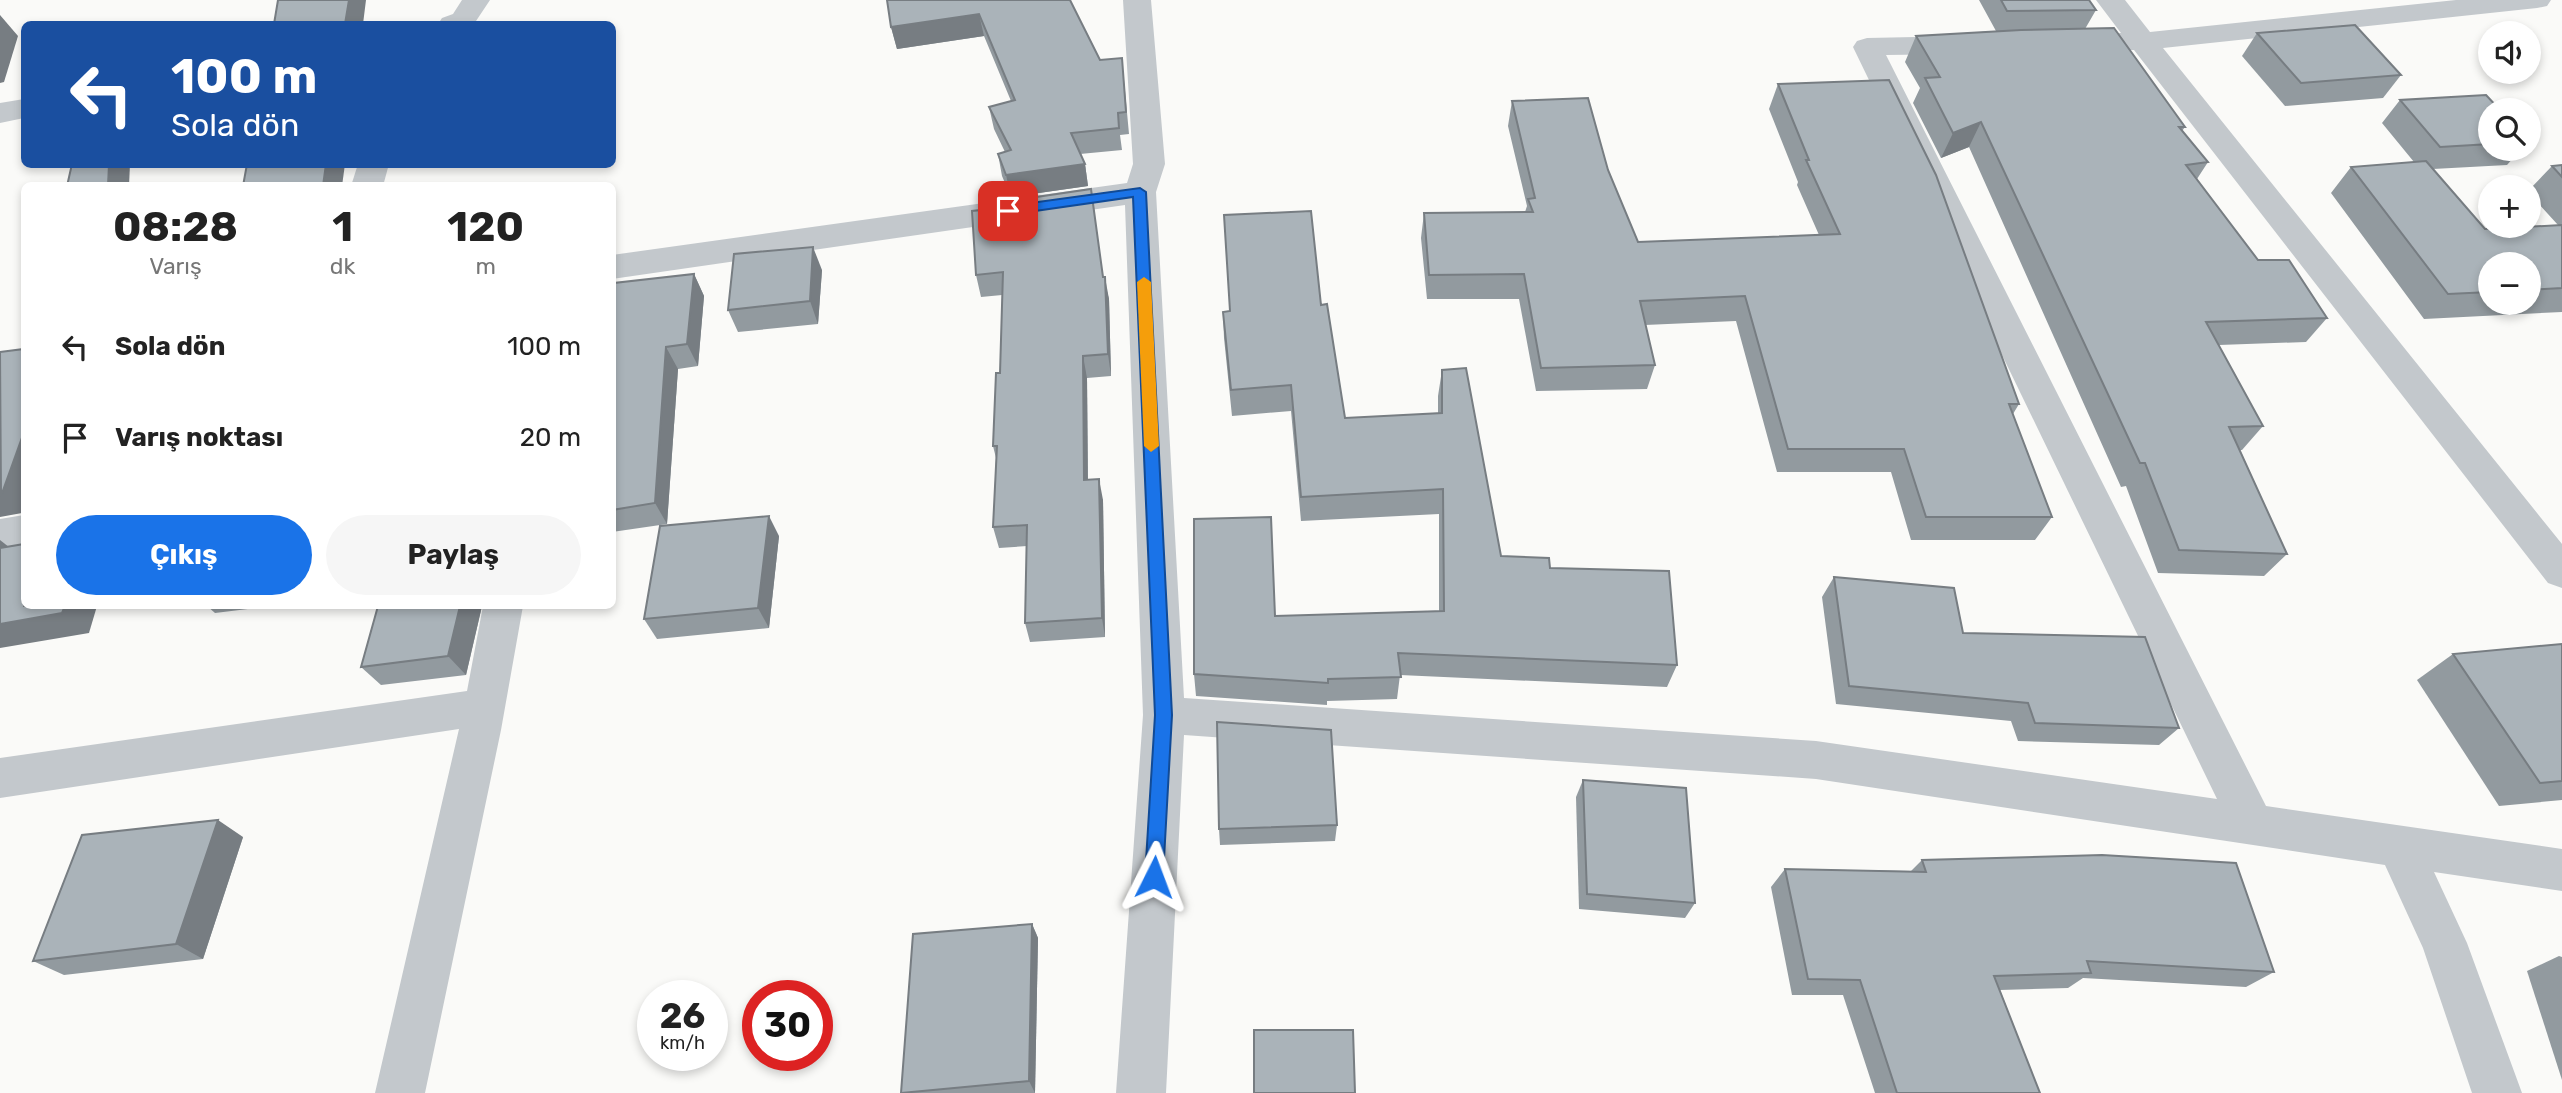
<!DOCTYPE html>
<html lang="tr">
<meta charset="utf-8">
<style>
body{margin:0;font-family:Rubik,sans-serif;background:#f6f6f6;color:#222;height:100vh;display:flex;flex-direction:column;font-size:26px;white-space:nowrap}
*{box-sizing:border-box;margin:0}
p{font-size:23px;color:#767676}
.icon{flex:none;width:38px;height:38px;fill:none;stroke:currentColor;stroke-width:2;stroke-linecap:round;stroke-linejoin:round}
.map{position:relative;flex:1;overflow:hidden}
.sheet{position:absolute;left:21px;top:182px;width:595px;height:427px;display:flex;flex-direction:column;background:#fff;border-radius:10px;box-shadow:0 4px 10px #0003}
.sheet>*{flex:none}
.guide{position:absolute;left:21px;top:21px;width:595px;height:147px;border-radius:10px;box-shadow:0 4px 10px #0003;background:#1a4fa0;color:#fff;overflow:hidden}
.fabs{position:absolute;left:2478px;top:21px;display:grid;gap:14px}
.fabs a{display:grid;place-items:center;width:63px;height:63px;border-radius:50%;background:#fff;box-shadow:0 4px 10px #0003;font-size:35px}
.speed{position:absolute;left:637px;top:980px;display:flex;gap:14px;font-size:35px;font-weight:700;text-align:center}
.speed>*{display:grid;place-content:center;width:91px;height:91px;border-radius:50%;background:#fff;box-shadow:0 4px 10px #0003;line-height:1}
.speed small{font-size:18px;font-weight:400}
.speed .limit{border:10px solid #d22;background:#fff;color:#111}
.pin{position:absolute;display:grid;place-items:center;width:60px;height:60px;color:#fff;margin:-30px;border-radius:14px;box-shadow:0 4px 10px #0006}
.me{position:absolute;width:77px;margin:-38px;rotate:3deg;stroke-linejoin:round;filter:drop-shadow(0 0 5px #0008)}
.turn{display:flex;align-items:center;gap:24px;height:147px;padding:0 35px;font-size:32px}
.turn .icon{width:91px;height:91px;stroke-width:2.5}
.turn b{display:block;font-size:49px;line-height:60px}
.eta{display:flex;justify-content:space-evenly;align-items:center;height:119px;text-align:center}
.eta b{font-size:42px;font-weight:700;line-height:49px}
.action{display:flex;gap:14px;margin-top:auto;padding:14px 35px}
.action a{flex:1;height:80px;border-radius:42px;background:#1a73e8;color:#fff;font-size:28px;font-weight:700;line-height:80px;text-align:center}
.action a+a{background:#f6f6f6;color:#222}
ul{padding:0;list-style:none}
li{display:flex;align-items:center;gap:21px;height:91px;padding:0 35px}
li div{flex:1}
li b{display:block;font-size:26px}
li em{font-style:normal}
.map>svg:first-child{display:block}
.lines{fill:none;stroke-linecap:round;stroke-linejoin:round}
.minor{fill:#c3c8cc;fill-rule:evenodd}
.wall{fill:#929a9f;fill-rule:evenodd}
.shaded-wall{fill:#777d82}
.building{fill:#aab3b9;stroke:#777d82;stroke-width:2}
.route{fill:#1a73e8;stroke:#114b97;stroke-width:2}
.slow{fill:#f59e0b}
</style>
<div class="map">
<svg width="2562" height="1093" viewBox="0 0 2562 1093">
<rect width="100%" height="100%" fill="#fafaf8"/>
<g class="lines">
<g class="minor">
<path d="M 462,0 L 490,0 L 474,24 L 438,24 L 442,18 L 453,14 Z"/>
<path d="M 1123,0 L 1151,0 L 1165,164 L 1156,192 L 1184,698 L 1816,741 L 2217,799 L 1853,47 L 1857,41 L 1867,38 L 1964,36 L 1974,39 L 1978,45 L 1974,51 L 1964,54 L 1886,55 L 2266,806 L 2562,849 L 2562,891 L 2434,872 L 2467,943 L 2522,1093 L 2472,1093 L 2423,948 L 2385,865 L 1816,779 L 1184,735 L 1166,1093 L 1116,1093 L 1143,715 L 1125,205 L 612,279 L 612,255 L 1127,183 L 1133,164 Z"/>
<path d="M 2096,0 L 2125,0 L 2150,32 L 2456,0 L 2551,0 L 2547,6 L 2537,8 L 2163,48 L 2562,544 L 2562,588 L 2548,583 L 2134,50 L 2073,51 L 2063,48 L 2059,42 L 2063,36 L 2121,33 Z"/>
<path d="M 24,99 L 24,118 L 0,123 L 0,103 Z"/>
<path d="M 358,164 L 389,164 L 383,186 L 351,186 Z"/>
<path d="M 24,515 L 24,546 L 0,551 L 0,519 Z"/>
<path d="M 483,606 L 523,606 L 501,730 L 425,1093 L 375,1093 L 459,729 L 0,798 L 0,758 L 467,691 Z"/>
</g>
</g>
<g class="wall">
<path d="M 1070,0 L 1100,60 L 1124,80 L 1129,134 L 1120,135 L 1122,150 L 1080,154 L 1085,164 L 1088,186 L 1011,197 L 1002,176 L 998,154 L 1005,152 L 994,129 L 989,107 L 1011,101 L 984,36 L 897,49 L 891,27 Z"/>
<path d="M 1979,0 L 2089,0 L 2096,10 L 2085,29 L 2185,127 L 2182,131 L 2208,162 L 2197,179 L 2258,260 L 2327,318 L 2306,342 L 2219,345 L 2263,426 L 2242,450 L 2240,450 L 2287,554 L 2264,576 L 2158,573 L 2126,486 L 2121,487 L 1969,147 L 1941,158 L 1913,103 L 1920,88 L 1905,62 L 1916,36 L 1996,31 Z"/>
<path d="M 2257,33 L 2401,75 L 2383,98 L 2285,106 L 2242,56 Z"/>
<path d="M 1778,84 L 2019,404 L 2013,414 L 2052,517 L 2035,540 L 1911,540 L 1891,472 L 1777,472 L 1736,321 L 1645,325 L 1655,365 L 1647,389 L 1536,391 L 1519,299 L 1427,299 L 1421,238 L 1424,213 L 1525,212 L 1527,206 L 1508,126 L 1512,101 L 1608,170 L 1638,242 L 1819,235 L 1797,185 L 1798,182 L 1769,109 Z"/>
<path d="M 2400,100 L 2490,110 L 2490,149 L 2521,149 L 2507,165 L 2433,169 L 2485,229 L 2558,225 L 2529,193 L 2529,190 L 2552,166 L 2562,165 L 2562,312 L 2424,319 L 2331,193 L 2351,167 L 2414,162 L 2382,123 ZM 2490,264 L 2529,264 L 2529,303 L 2490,303 Z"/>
<path d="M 1016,200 L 1103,277 L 1109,299 L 1111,376 L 1087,378 L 1088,480 L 1103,500 L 1105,637 L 1030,642 L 1025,623 L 1027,546 L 999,548 L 993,527 L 996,458 L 993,446 L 1000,373 L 1002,295 L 981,297 L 976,275 L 1018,206 Z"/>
<path d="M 1224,215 L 1321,305 L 1345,418 L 1438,414 L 1438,396 L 1442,370 L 1501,556 L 1550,568 L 1677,665 L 1667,687 L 1400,675 L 1397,699 L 1327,701 L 1327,705 L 1196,696 L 1194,674 L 1275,616 L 1439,611 L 1439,514 L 1301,521 L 1291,411 L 1232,416 L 1224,338 L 1223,312 L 1230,311 Z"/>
<path d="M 822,270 L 818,324 L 738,332 L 728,310 Z"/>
<path d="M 694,274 L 704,296 L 698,366 L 678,369 L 667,524 L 612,532 L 612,291 Z"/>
<path d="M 779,536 L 769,628 L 657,639 L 644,619 Z"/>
<path d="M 1834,577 L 1963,633 L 2179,728 L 2159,745 L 2018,741 L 2011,721 L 1836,704 L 1822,597 Z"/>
<path d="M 207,606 L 271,606 L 215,613 Z"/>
<path d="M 378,606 L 482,606 L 466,675 L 381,685 L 361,667 Z"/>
<path d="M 2562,644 L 2562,800 L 2499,806 L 2417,680 L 2453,654 Z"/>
<path d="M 1583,780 L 1695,903 L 1685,918 L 1579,909 L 1576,797 Z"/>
<path d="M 1337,825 L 1335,841 L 1220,845 L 1219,829 Z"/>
<path d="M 243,837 L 203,959 L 64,975 L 33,961 Z"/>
<path d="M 1922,860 L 2274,972 L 2246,987 L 2083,978 L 2068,988 L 2000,990 L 2040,1093 L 1875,1093 L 1843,995 L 1792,995 L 1771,887 L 1785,869 L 1911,871 Z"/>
<path d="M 1032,924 L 1038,938 L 1035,1093 L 901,1093 Z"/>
<path d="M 2559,956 L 2562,957 L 2562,1080 L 2527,971 Z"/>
</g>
<g class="shaded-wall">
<path d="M 349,0 L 366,0 L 363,24 L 345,24 Z"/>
<path d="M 979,14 L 984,36 L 897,49 L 891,27 Z"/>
<path d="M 0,15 L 18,36 L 4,82 L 0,83 Z"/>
<path d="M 1981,122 L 1969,147 L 1941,158 L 1953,133 Z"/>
<path d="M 109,164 L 130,164 L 129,186 L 108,186 Z"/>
<path d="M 326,164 L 345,164 L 342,186 L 323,186 Z"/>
<path d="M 1085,164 L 1088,186 L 1011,197 L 1006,175 Z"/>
<path d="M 813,247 L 822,270 L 818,324 L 810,301 Z"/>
<path d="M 694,274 L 704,296 L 698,366 L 687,344 Z"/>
<path d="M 1105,277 L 1109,299 L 1111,376 L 1108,354 Z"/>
<path d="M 666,347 L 678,369 L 667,524 L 655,503 Z"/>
<path d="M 1083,356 L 1087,378 L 1088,501 L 1084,480 Z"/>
<path d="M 24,432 L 24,515 L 22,513 L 0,517 L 0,494 Z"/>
<path d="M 1099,479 L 1103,500 L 1105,637 L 1102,618 Z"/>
<path d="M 769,516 L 779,536 L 769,628 L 758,608 Z"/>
<path d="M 0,540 L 14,551 L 0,567 Z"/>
<path d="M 65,606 L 97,606 L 89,633 L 0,648 L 0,624 Z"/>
<path d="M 460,606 L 482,606 L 466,675 L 448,656 Z"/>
<path d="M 218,820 L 243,837 L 203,959 L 176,944 Z"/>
<path d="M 1032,924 L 1038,938 L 1035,1093 L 1029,1081 Z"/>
</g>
<g class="building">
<path d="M 278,0 L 349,0 L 345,24 L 274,24 Z"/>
<path d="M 887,0 L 1070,0 L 1100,60 L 1122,58 L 1126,112 L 1118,113 L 1119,128 L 1071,133 L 1085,164 L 1006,175 L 998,154 L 1011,150 L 989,107 L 1015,100 L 979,14 L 891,27 Z"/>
<path d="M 2001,0 L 2089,0 L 2096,10 L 2007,11 Z"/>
<path d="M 2355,25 L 2401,75 L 2301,83 L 2257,33 Z"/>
<path d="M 2114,28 L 2185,127 L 2179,127 L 2208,162 L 2186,165 L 2258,260 L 2289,260 L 2327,318 L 2206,322 L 2263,426 L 2229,427 L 2287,554 L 2179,550 L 2145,463 L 2140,463 L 1981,122 L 1953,133 L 1925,78 L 1940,77 L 1916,36 L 2021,30 Z"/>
<path d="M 1889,80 L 1936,175 L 2019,404 L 2009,404 L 2052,517 L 1926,517 L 1904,449 L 1788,449 L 1745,296 L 1640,301 L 1655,365 L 1541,368 L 1524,274 L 1429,275 L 1424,213 L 1533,212 L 1528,199 L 1535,198 L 1512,101 L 1588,98 L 1608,170 L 1638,242 L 1840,234 L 1806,160 L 1809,160 L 1778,84 Z"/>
<path d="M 2486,95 L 2500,110 L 2490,110 L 2490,144 L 2440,147 L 2400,100 Z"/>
<path d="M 2426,161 L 2485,229 L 2562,225 L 2562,288 L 2529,290 L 2529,264 L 2490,264 L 2490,292 L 2448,294 L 2351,167 Z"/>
<path d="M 72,164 L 109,164 L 108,186 L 67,186 Z"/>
<path d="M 247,164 L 326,164 L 323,186 L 243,186 Z"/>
<path d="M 2562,165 L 2562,177 L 2552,166 Z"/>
<path d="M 1091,189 L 1103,277 L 1105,277 L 1108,354 L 1083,356 L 1084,480 L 1099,479 L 1102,618 L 1025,623 L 1027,525 L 993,527 L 997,446 L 993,446 L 996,373 L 1000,373 L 1003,272 L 976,275 L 972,211 L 1019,206 L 1016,200 Z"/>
<path d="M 1311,211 L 1321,305 L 1327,304 L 1345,418 L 1442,413 L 1442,370 L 1466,368 L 1501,556 L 1549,558 L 1550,568 L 1669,571 L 1677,665 L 1398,653 L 1401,677 L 1328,679 L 1328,683 L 1194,674 L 1194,519 L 1271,517 L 1275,616 L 1444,611 L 1443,489 L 1301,497 L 1291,385 L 1231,390 L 1223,312 L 1230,311 L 1224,215 Z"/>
<path d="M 813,247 L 810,301 L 728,310 L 734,254 Z"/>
<path d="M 694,274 L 687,344 L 666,347 L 655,503 L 612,510 L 612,291 L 614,283 Z"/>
<path d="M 24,349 L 24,432 L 1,496 L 0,352 Z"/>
<path d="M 769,516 L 758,608 L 644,619 L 660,526 Z"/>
<path d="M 24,544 L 24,606 L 65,606 L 62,613 L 0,624 L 0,548 Z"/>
<path d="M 1834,577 L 1954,588 L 1963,633 L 2145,637 L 2179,728 L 2035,723 L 2028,703 L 1849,686 Z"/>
<path d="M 378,606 L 460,606 L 448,656 L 361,667 Z"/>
<path d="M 2562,644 L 2562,781 L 2540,783 L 2453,654 Z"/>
<path d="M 1217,722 L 1331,730 L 1337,825 L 1219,829 Z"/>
<path d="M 1583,780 L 1686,788 L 1695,903 L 1587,894 Z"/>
<path d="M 218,820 L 176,944 L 33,961 L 82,835 Z"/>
<path d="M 2102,855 L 2236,863 L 2274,972 L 2087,961 L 2091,973 L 1994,976 L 2040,1093 L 1897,1093 L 1860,980 L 1808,979 L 1785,869 L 1926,872 L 1922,860 Z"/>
<path d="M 1032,924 L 1029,1081 L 901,1093 L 913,934 Z"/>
<path d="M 1254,1030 L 1353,1030 L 1355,1093 L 1254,1093 Z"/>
</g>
<path class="route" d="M 1140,188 L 1146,192 L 1172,715 L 1163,877 L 1161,883 L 1154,886 L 1148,883 L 1145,877 L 1155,715 L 1133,197 L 1008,215 L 1001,211 L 1008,206 Z"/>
<path class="slow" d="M 1144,277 L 1151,282 L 1159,446 L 1151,452 L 1144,446 L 1137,282 Z"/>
</svg>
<div class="fabs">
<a><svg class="icon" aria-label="sound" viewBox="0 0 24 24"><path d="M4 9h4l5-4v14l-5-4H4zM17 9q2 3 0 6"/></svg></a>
<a><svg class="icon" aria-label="search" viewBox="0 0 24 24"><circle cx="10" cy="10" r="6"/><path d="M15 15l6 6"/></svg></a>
<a>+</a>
<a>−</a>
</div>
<div class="speed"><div>26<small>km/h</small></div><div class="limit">30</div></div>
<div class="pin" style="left:1008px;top:211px;background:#d93025"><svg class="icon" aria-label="arrive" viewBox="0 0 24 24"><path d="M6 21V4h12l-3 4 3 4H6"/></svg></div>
<svg class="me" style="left:1154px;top:877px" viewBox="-20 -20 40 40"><path d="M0-17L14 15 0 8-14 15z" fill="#1a73e8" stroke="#fff" stroke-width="4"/></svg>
<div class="guide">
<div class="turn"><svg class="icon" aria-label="left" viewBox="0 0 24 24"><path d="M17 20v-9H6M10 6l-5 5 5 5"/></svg><div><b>100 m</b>Sola dön</div></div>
</div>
<section class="sheet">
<div class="eta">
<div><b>08:28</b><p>Varış</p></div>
<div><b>1</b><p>dk</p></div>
<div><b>120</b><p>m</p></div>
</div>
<ul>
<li><svg class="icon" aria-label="left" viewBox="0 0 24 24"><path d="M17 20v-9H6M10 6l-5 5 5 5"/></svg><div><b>Sola dön</b></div><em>100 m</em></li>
<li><svg class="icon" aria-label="arrive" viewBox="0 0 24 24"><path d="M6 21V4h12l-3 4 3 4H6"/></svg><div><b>Varış noktası</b></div><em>20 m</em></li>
</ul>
<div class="action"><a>Çıkış</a><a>Paylaş</a></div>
</section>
</div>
